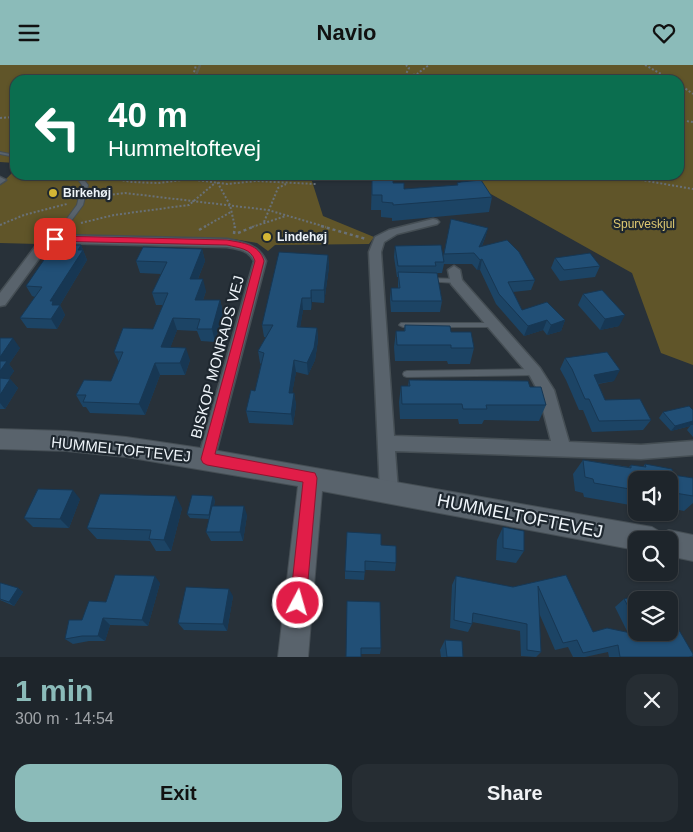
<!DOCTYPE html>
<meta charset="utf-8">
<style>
body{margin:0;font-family:Arial,sans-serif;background:#262d33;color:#f1f3f6;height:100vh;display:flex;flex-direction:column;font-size:19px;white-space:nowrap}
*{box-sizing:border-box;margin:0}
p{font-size:16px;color:#a1a5a9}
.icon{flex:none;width:28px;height:28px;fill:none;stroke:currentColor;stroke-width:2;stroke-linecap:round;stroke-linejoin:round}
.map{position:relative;height:592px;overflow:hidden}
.details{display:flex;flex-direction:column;background:#1e252b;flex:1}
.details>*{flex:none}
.top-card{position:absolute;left:10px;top:10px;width:674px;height:105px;border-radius:15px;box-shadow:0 1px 4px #0004,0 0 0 1px #3c4247;background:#0b6e4f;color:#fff;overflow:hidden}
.fabs{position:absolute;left:628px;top:406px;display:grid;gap:10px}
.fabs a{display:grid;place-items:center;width:50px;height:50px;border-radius:10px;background:#1e252b;box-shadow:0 1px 4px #0004,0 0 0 1px #3c4247;font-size:25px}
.pin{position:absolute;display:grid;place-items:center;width:42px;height:42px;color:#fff;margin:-21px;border-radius:10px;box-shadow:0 2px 8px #0006}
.me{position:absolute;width:55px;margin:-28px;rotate:6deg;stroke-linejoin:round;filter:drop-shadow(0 0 4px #0008)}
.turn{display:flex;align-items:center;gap:18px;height:105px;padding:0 15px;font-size:22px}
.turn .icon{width:65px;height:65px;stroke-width:2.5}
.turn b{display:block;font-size:35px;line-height:42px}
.round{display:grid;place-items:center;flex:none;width:52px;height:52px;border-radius:15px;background:#262d33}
.head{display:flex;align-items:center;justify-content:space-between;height:85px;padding:0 15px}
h1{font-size:30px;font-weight:600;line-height:38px;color:#8bbbb9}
.action{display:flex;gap:10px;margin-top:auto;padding:10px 15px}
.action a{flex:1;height:58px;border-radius:15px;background:#8bbbb9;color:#111;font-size:20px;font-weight:600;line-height:58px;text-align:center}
.action a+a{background:#262d33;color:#f1f3f6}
header{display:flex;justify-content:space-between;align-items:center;height:65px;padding:0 15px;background:#8bbbb9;color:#111;font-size:22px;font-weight:600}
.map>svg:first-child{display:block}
.green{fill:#605529}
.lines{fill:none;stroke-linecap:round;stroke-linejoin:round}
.stream{stroke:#5e5b4b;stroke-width:2.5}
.service-casing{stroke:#454e54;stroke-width:2}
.minor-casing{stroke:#454e54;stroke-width:3}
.tertiary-casing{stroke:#454e54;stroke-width:2}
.path-far1{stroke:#697178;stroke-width:2;stroke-dasharray:2 2;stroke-linecap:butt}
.path{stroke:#697178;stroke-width:2.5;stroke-dasharray:3 3;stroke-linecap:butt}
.service{fill:#59636c;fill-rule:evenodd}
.minor{fill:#59636c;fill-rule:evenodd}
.tertiary{fill:#59636c;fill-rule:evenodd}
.wall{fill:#1c4465}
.shaded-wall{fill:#173753}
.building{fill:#214f76;stroke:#173753}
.route{fill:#e11d48;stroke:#92132f}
.poi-dot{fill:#d3b635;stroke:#1e272f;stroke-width:2}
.labels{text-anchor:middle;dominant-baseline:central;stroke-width:4.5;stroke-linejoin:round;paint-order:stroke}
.far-poi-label{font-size:12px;font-weight:bold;fill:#eef4f9;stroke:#1e272f;text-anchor:start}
.far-park-label{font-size:12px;fill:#dfc971;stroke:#1e272f}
.street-label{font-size:15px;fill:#eef4f9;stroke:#1e272f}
.near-street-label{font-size:18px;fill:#eef4f9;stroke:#1e272f}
</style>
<header><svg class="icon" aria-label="menu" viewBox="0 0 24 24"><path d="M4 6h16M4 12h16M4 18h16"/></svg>Navio<svg class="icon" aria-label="heart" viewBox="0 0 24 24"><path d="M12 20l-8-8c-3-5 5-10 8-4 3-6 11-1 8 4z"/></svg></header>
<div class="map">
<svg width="693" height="592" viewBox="0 0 693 592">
<rect width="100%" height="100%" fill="#283139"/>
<g class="green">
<path d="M 0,0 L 693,0 L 693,300 L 661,288 L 632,208 L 457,110 L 679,110 L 679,15 L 15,15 L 15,98 L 0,97 Z"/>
<path d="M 15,105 L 15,110 L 179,112 L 310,110 L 323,151 L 374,172 L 369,179 L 275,180 L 268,186 L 257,178 L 233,174 L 45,171 L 38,179 L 0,178 L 0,120 Z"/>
</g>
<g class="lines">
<path class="stream" d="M 194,15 L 200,0"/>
<g class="service-casing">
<g id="service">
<path d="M 0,87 L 15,90 L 15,92 L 0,89 Z"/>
<path d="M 71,110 L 81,111 L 88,120 L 83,140 L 57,175 L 53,175 L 52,174 L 77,140 L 82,120 L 77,113 Z"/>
<path d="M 428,213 L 456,214 L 459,216 L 456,218 L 426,216 L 425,215 L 426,214 Z"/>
<path d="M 401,258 L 492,258 L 496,260 L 492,262 L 403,262 L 399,260 Z"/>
<path d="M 535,304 L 538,305 L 539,307 L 538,309 L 535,310 L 407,312 L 404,311 L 403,309 L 404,307 L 407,306 Z"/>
</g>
</g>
<g class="minor-casing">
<g id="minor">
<path d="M 0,112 L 6,115 L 0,119 Z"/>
<path d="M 433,154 L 437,155 L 439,157 L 437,159 L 397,169 L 384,177 L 381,187 L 394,371 L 551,376 L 538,326 L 530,311 L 451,219 L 448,205 L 454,201 L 460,205 L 462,215 L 540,303 L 554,325 L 569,377 L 641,380 L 693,376 L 693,390 L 641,394 L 395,386 L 398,426 L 395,432 L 389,434 L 383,432 L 380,426 L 369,187 L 375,172 L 389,165 Z"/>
<path d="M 55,170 L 227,174 C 244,178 258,179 266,196 L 213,399 L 207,402 L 201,399 L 198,394 L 254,196 C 249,185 238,184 227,182 L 57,178 L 46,184 L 5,240 L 0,241 L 0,228 L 38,178 Z"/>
</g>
</g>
<g class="tertiary-casing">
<path id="tertiary" d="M 0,364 L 66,366 L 126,372 L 207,384 L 652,462 L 662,468 L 669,465 L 693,470 L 693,496 L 669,491 L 669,475 L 636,475 L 636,485 L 322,426 L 308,592 L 278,592 L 298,421 L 126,392 L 66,386 L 0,384 Z"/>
</g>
<g class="path-far1">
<path d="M 645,0 L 672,15"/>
<path d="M 405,12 L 417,9 L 429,0"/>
<path d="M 192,15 L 196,0"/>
<path d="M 403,15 L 409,3 L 406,0"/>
<path d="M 679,19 L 693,29"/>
<path d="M 0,53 L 15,52"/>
<path d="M 679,55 L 693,57"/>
<path d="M 91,110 L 132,117 L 158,118 L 189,114 L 227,119 L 256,116 L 316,119"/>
<path d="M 216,110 L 215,113 L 230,140 L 235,162"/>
<path d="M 613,110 L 693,124"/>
<path d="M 93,132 L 125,128 L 268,145 L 326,162"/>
<path d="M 264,157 L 278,123 L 286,119"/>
<path d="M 81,158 L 114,150 L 189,140 L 215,118"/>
<path d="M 0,160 L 24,150 L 67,139"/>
<path d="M 204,162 L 231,147"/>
<path d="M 252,162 L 286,151"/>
</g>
<g class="path">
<path d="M 321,161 L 366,174"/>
<path d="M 199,165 L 206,161"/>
<path d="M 238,168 L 255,161"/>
<path d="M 234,169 L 235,161"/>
</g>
<use href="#service" class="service"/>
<use href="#minor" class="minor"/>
<use href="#tertiary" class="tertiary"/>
</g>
<g class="wall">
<path d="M 372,114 L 393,118 L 404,124 L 457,120 L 457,118 L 492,132 L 489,147 L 392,156 L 392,153 L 381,152 L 381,145 L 371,145 Z"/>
<path d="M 451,154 L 488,163 L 485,173 L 482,181 L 535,215 L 531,225 L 513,227 L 522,245 L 565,255 L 561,266 L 547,270 L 543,265 L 524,271 L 496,239 L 480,205 L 477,205 L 472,199 L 444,199 L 442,208 L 437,208 L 442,236 L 440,247 L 391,247 L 390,234 L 391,223 L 398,223 L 398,212 L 397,212 L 394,192 L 395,181 L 443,192 Z"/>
<path d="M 81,180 L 87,195 L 60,240 L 65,250 L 57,264 L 27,263 L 20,253 L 35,232 L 32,231 L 26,221 L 57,186 Z"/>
<path d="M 202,184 L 205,196 L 198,214 L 206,226 L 203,235 L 220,235 L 223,247 L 215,277 L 201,276 L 197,266 L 177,265 L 170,283 L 190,295 L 185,310 L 160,310 L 145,350 L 90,348 L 86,342 L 83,342 L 76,330 L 111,316 L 119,297 L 114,287 L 153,264 L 163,240 L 156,240 L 152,228 L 161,209 L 140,208 L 136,196 Z"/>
<path d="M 328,190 L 329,202 L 324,238 L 312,237 L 311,245 L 303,245 L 300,262 L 317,263 L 318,275 L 315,295 L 308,310 L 296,307 L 292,328 L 294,328 L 296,340 L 293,360 L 249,358 L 246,346 L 255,326 L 261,299 L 260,298 L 258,286 L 266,272 L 264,272 L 262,260 Z"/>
<path d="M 555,193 L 600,201 L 595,212 L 560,216 L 551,203 Z"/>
<path d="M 583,229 L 619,261 L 600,265 L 578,240 Z"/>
<path d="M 405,260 L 451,267 L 474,283 L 470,299 L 448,299 L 447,296 L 395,296 L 394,282 L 396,266 L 404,266 Z"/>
<path d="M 0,273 L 20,283 L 9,299 L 14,306 L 9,313 L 18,323 L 5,344 L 0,344 Z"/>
<path d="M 565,293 L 614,316 L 598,319 L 605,335 L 651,355 L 643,365 L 592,367 L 583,345 L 579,345 L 566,315 L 560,304 Z"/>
<path d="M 409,315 L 530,322 L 546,340 L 539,356 L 484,355 L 482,359 L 459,359 L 458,354 L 400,354 L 399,337 L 401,321 L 408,321 Z"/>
<path d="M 693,345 L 693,372 L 687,365 L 690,361 L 671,366 L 659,353 L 663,347 Z"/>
<path d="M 583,395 L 629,402 L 631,400 L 643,402 L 645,399 L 673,410 L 693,413 L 693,438 L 684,446 L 669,443 L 669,415 L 636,415 L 636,441 L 584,432 L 583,428 L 575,426 L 573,409 Z"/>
<path d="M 80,434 L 69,463 L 33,462 L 24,453 Z"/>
<path d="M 215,435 L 214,441 L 247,450 L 243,476 L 211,476 L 206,467 L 209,454 L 190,453 L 187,449 Z"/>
<path d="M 182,443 L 171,486 L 156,486 L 150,476 L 97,474 L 87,463 Z"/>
<path d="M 503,462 L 524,486 L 516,498 L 496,495 L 497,475 Z"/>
<path d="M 381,480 L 396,498 L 395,506 L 365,505 L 364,515 L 345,514 L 345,506 Z"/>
<path d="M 566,510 L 593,567 L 628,568 L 615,542 L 624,534 L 636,535 L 636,568 L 669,568 L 693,591 L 691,592 L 609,592 L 608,587 L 585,592 L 573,592 L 568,582 L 555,585 L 539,548 L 541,587 L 536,592 L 521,591 L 520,566 L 472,557 L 472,559 L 468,567 L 450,563 L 452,520 L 456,511 L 513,522 Z"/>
<path d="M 0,518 L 18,523 L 23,527 L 14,541 L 0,535 Z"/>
<path d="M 160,518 L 148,561 L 110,560 L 105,576 L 89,576 L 73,579 L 65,574 L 82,555 L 106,537 Z"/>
<path d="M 233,531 L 227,566 L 184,565 L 178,558 Z"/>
<path d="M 347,536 L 381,583 L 380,589 L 361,589 Z"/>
<path d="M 445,575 L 463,592 L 441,592 L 440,585 Z"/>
</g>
<g class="shaded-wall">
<path d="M 488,163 L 485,173 L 477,192 L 479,182 Z"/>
<path d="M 81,180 L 87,195 L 60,240 L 65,250 L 57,264 L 51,254 L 50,236 Z"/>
<path d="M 202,184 L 205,196 L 193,226 L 190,214 Z"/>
<path d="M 328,190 L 329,202 L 324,238 L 324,225 Z"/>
<path d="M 482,194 L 480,205 L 477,205 L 480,195 Z"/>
<path d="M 203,214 L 206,226 L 199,247 L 195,235 Z"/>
<path d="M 311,225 L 312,237 L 311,245 Z"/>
<path d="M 302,233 L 303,245 L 298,275 L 297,262 Z"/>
<path d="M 220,235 L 223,247 L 215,277 L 212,264 Z"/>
<path d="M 625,250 L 619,261 L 600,265 L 605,254 Z"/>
<path d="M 173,253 L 177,265 L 166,294 L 161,282 Z"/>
<path d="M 547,255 L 543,265 L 524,271 L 528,261 Z"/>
<path d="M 565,255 L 561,266 L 547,270 L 551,260 Z"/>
<path d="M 317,263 L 318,275 L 315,295 L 308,310 L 307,298 Z"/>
<path d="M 13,273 L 20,283 L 9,299 L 14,306 L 3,323 L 0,319 L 0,292 Z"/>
<path d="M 186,283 L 190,295 L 185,310 L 180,298 Z"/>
<path d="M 294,295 L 296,307 L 290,340 L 289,328 Z"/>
<path d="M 155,298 L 160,310 L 145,350 L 139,339 Z"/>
<path d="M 620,305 L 614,316 L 588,320 L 594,310 Z"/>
<path d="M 10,314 L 18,323 L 5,344 L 0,338 L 0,330 Z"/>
<path d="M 294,328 L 296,340 L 293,360 L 291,349 Z"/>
<path d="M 693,356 L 693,360 L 691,360 L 690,361 L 671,366 L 675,361 Z"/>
<path d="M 73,425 L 80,434 L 69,463 L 60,454 Z"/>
<path d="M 176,431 L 182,443 L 171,486 L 164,475 Z"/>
<path d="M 213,431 L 215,435 L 211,454 L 209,450 Z"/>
<path d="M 244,441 L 247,450 L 243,476 L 240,467 Z"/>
<path d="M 155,511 L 160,518 L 148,561 L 142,555 Z"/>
<path d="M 18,523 L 23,527 L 14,541 L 9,537 Z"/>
<path d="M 229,524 L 233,531 L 227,566 L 223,559 Z"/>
<path d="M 103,553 L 110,560 L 105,576 L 98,571 Z"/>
</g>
<g class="building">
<path d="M 372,114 L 393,115 L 393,118 L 404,118 L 404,124 L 458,120 L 457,118 L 461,117 L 481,115 L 492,132 L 393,140 L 393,138 L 382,137 L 382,130 L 372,130 Z"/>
<path d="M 451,154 L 488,163 L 479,182 L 507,175 L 519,187 L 535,215 L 508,217 L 522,245 L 547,237 L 565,255 L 551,260 L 547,255 L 528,261 L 499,229 L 482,194 L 480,195 L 474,188 L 444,189 Z"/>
<path d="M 61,180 L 81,180 L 78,185 L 83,185 L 50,236 L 53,236 L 52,240 L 60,240 L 51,254 L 20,253 L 42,222 L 26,221 L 50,186 L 57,186 Z"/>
<path d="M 441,180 L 444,197 L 435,197 L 436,201 L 398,201 L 395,181 Z"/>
<path d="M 143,182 L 202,184 L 190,214 L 203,214 L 195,235 L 220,235 L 212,264 L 197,264 L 200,254 L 173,253 L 161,282 L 186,283 L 180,298 L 155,298 L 139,339 L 83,337 L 86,330 L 76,330 L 84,315 L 111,316 L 123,287 L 114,287 L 123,263 L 153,264 L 168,228 L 152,228 L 167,197 L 136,196 Z"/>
<path d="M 279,187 L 328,190 L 324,225 L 311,225 L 311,233 L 302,233 L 297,262 L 317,263 L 314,283 L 307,298 L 294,295 L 289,328 L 294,328 L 291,349 L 246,346 L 251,325 L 255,326 L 264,288 L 258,286 L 273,260 L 262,260 Z"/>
<path d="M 590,188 L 600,201 L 564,205 L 555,193 Z"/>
<path d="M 398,207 L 437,208 L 442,236 L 392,236 L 391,223 L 400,223 Z"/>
<path d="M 602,225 L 625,250 L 605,254 L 583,229 Z"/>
<path d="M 405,260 L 450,261 L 451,267 L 471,267 L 474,283 L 451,283 L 451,280 L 397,280 L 396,266 L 405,266 Z"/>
<path d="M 0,273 L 13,273 L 0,292 Z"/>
<path d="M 607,287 L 620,305 L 594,310 L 605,335 L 640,334 L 651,355 L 599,356 L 589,334 L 585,334 L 572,304 L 565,293 Z"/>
<path d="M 0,296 L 7,296 L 0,306 Z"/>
<path d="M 0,313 L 10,314 L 0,330 Z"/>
<path d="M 409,315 L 528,316 L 530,322 L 541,322 L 546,340 L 486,340 L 487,344 L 463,344 L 462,339 L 402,339 L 401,321 L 410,321 Z"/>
<path d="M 689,341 L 693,345 L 693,356 L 675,361 L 663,347 Z"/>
<path d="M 583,395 L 631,403 L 631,400 L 646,402 L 645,399 L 672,404 L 673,410 L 693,413 L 693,431 L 669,427 L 669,415 L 636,415 L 636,425 L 594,418 L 593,414 L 585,412 Z"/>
<path d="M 38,424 L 73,425 L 60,454 L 24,453 Z"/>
<path d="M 100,429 L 176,431 L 164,475 L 149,474 L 151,465 L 87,463 Z"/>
<path d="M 192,430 L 213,431 L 209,450 L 187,449 Z"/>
<path d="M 212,441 L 244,441 L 240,467 L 206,467 Z"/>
<path d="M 503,462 L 524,466 L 524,486 L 503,483 Z"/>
<path d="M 347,467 L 381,469 L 381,480 L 396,481 L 396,498 L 365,496 L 365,507 L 345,506 Z"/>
<path d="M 115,510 L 155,511 L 142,555 L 103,553 L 98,571 L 82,571 L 65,574 L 69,555 L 82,555 L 89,536 L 106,537 Z"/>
<path d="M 566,510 L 593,567 L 607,563 L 645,571 L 643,568 L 669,568 L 669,548 L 693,589 L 693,591 L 689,592 L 620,592 L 618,580 L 583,588 L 577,575 L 563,578 L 538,521 L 541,587 L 527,585 L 527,559 L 473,548 L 472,559 L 454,555 L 456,511 L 513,522 Z"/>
<path d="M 0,518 L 1,518 L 18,523 L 9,537 L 0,534 Z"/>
<path d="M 186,522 L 229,524 L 223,559 L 178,558 Z"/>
<path d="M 656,526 L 661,535 L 636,535 L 636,555 L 624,534 Z"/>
<path d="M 347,536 L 380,537 L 381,583 L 361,583 L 361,592 L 346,592 Z"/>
<path d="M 445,575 L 462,576 L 463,592 L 447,592 Z"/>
</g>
<path class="route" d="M 55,171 L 227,175 C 243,178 259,179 264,196 L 215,389 L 315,408 L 317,413 L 306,538 L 304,544 L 298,546 L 292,544 L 290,538 L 303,417 L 207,400 L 203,398 L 201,394 L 255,196 C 251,183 239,183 227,180 L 52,176 L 52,172 Z"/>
<g class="poi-dot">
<circle cx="53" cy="128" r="5"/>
<circle cx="267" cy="172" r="5"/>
</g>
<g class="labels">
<g class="far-poi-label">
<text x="63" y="128">Birkehøj</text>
<text x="277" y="172">Lindehøj</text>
</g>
<g class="far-park-label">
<text x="644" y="159">Spurveskjul</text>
</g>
<g class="street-label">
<text transform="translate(217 292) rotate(-75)">BISKOP MONRADS VEJ</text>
<text transform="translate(121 384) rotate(6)">HUMMELTOFTEVEJ</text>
</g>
<g class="near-street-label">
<text transform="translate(520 451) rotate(11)">HUMMELTOFTEVEJ</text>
</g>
</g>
</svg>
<div class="fabs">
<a><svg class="icon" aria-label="sound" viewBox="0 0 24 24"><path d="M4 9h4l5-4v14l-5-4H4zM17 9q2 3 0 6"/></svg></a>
<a><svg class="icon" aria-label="search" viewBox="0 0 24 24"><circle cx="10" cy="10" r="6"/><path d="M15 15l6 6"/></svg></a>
<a><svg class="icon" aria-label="layers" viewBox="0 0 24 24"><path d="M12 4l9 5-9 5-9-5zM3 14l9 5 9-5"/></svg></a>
</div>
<div class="pin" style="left:55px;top:174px;background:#d93025"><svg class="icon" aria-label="arrive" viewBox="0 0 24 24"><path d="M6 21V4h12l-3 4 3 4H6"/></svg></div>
<svg class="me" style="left:298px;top:538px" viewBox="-20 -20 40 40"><circle r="17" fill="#e11d48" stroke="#fff" stroke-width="3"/><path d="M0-11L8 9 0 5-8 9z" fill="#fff"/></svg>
<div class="top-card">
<div class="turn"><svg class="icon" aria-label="left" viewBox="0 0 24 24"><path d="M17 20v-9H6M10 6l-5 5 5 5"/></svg><div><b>40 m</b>Hummeltoftevej</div></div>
</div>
</div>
<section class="details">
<div class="head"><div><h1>1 min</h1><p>300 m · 14:54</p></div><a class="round"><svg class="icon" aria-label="close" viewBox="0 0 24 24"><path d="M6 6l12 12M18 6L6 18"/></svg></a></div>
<div class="action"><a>Exit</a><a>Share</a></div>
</section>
